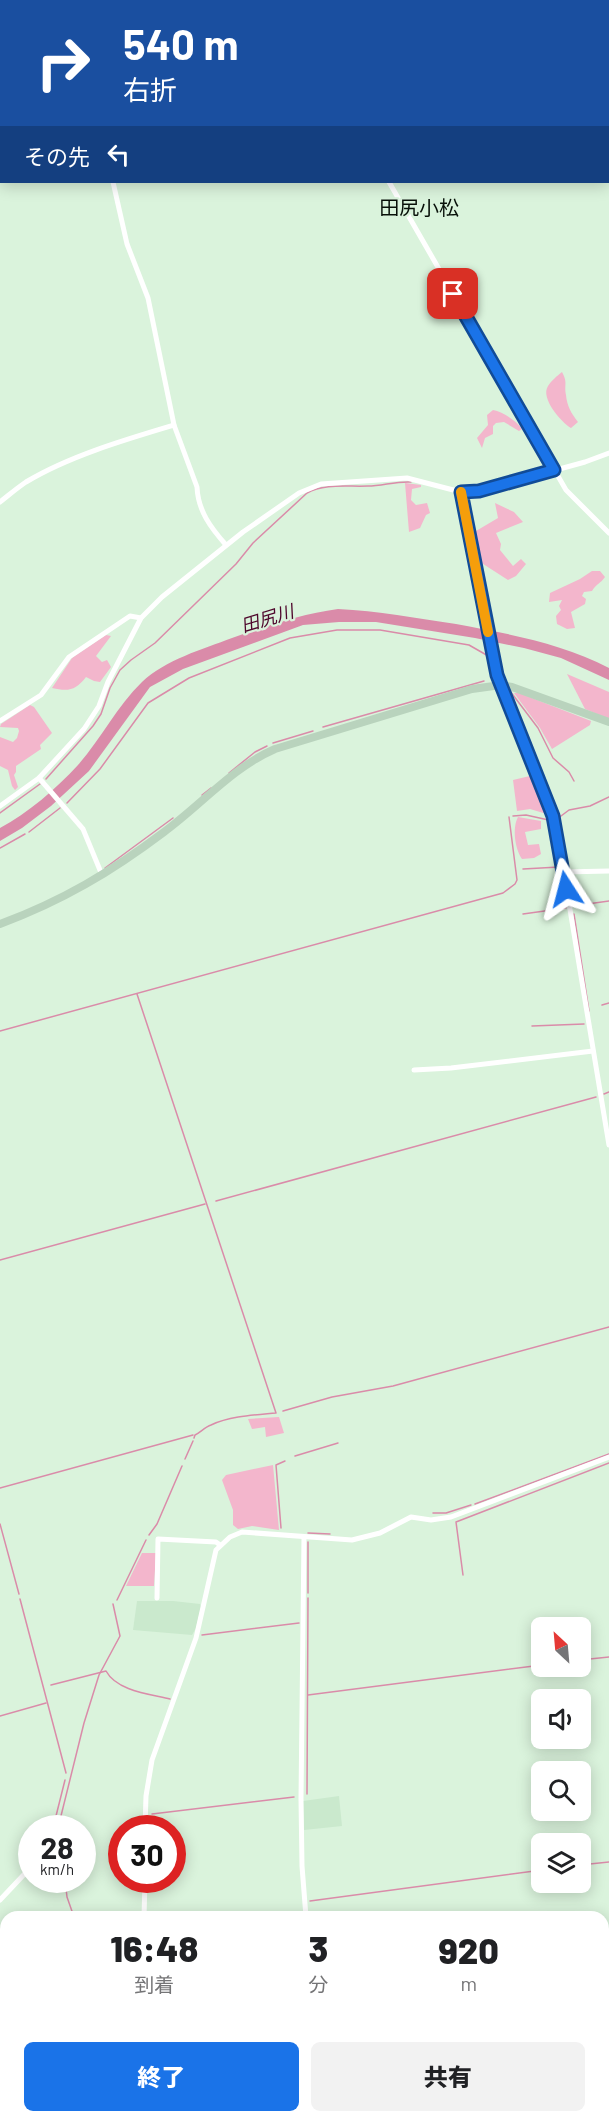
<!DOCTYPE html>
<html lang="ja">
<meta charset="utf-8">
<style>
body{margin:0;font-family:Barlow,"Noto Sans JP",sans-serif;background:#f2f2f2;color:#202124;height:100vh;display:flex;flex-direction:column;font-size:22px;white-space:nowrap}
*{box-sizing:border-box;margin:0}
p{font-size:20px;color:#757577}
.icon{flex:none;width:33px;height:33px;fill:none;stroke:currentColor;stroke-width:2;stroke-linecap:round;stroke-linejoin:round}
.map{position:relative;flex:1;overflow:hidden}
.side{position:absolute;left:0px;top:1911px;width:609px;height:212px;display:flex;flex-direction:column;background:#fff;border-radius:18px 18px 0 0;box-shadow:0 3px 15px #0003}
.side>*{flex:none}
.guide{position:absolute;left:0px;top:0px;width:609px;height:183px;box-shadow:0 3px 15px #0003;background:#1a4fa0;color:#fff;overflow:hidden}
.needle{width:39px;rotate:334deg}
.tools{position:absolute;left:531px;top:1617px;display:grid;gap:12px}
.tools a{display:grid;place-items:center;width:60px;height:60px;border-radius:9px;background:#fff;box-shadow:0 3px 15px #0003;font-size:30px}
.speed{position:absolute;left:18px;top:1815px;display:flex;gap:12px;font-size:30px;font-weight:700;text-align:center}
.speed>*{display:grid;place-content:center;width:78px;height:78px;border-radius:50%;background:#fff;box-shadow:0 3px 15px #0003;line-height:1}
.speed small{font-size:15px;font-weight:400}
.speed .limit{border:9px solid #d22;background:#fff;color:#111}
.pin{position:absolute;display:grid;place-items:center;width:51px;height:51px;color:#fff;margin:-26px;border-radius:12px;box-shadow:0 3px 9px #0006}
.me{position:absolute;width:66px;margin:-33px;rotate:351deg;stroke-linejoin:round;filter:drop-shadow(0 0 4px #0008)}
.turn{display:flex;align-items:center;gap:21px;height:126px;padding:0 24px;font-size:27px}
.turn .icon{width:78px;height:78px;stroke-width:2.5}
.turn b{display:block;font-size:42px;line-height:51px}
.then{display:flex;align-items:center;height:57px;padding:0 24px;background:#0003;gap:12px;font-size:22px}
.eta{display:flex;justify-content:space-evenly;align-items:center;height:102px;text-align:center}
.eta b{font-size:36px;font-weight:800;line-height:42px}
.primary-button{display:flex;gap:12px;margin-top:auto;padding:12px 24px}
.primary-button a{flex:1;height:69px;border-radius:9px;background:#1a73e8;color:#fff;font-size:24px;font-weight:800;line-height:69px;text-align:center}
.primary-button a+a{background:#f2f2f2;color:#202124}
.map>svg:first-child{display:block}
.built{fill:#cae9cd}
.green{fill:#f3b6cc}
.water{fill:#da8ba9}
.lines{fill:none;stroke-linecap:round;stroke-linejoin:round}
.stream{stroke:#da8ba9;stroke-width:1.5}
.street{stroke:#fff;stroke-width:5}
.secondary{stroke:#b9d3bd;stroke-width:8}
.primary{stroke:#90c89b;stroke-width:9}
.route-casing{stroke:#114b97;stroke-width:15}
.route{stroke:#1a73e8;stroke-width:10}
.slow{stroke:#f59e0b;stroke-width:10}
.labels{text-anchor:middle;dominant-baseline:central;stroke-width:4.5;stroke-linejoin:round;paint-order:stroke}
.water-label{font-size:18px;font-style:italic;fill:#4e062b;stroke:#daf3dc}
.quarter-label{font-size:20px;fill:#081009;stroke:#daf3dc}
</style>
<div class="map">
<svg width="609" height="2122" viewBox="0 0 609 2122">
<rect width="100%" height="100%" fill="#daf3dc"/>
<g class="built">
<path d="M 137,1601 L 173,1601 L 200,1604 L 201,1607 L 196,1628 L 192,1635 L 133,1630 Z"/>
<path d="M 339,1796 L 342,1826 L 304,1830 L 303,1801 Z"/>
</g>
<g class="green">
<path d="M 562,372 C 568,383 564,384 566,395 C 567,406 571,413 578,422 L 571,428 C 561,422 540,398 548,386 C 551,381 557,376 562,372 Z"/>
<path d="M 493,410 C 503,412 517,421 522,429 L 519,431 L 504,422 L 496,423 L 493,426 L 493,434 L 485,438 L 482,448 L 477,438 L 488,425 L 487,415 Z"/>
<path d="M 405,483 L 421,485 L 421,487 L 412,489 L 411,500 L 416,505 L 427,503 L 430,513 L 426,515 L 420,528 L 409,532 Z"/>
<path d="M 495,503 L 514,512 L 523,522 L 496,533 L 501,544 L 500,550 L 513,566 L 521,559 L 526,564 L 516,576 L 508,580 L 480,562 L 473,538 L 476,531 L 498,518 Z"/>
<path d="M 592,571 L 600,571 L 605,577 C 601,583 595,585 592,591 L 584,592 L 582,596 L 586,599 L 585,604 L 571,612 L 575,628 L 567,629 L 557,624 L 556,616 L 561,610 L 559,606 L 562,600 L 549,602 L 550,593 L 580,579 Z"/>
<path d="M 106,635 L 111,636 L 96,656 L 102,662 L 107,660 L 111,667 L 100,682 L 94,681 L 86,677 C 76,690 69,692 52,688 L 72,658 Z"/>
<path d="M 567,674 L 609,692 L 609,719 L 585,709 Z"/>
<path d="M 514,693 L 519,693 L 591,721 L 590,725 L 552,749 L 540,728 Z"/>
<path d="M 30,705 L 34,707 L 52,733 L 40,745 L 41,749 L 16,766 L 16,772 L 14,775 L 18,787 L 15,790 L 12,786 L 8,770 L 0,766 L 0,737 L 13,742 L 17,738 L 19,731 L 18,728 L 0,727 L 1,724 Z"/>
<path d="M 534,775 L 550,815 L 530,809 L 517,811 L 513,780 Z"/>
<path d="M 518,817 L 541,821 L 541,829 L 525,832 L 528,845 L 539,844 L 541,854 L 534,858 L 522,859 C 515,849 512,828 518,817 Z"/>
<path d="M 279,1417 L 284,1433 L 266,1437 L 265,1427 L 252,1429 L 248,1419 Z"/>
<path d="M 273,1465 L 279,1530 L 252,1526 L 238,1529 L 233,1525 L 233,1510 L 222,1480 L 226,1475 Z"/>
<path d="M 142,1553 L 156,1553 L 154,1586 L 126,1586 Z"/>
</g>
<path class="water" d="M 338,609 C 378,611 416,618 456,624 C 509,634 561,643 609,668 L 609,680 L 561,658 L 524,648 L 475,638 L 376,622 L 339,622 L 303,625 L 183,669 L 150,687 L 89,771 L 51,806 L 22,828 L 0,841 L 0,828 C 28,813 56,789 78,765 C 101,739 117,706 142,682 C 165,660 203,649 232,638 C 267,626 301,614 338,609 Z"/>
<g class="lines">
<g class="stream">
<path d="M 465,495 L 483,494 L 552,476"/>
<path d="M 510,691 L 538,728 L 553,758 L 569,772 L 574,781"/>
<path d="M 323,727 L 484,681"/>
<path d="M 273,743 L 313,731"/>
<path d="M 229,773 L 255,752 L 267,746"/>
<path d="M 46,779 L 93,726 L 101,714 L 110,688 L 120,670 L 131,660 L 155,643 L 236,564 L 253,543 L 307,493 C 324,483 349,487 368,486 C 382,486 396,481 411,482"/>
<path d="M 202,795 L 211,788"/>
<path d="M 67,803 L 100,769 L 148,703 L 189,678 L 290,638 L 337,630 L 380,630 L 469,645 L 490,657"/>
<path d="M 0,813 L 40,784"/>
<path d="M 513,816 L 526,815 L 553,821"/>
<path d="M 557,819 L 569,810 L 590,806 L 609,797"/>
<path d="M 29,832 L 60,808"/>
<path d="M 0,848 L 25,834"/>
<path d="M 105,868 L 173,818"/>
<path d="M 523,869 L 559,867"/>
<path d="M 573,906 L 609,901"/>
<path d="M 523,914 L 566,908"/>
<path d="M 574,914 L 589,1011"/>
<path d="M 137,994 L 276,1413 C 255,1415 230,1416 211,1425 C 205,1427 201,1432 195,1435 L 194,1438"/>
<path d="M 602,1005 L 609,1003"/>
<path d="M 532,1026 L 584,1024"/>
<path d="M 0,1031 L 503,893 L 515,884 L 517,880 L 509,817"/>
<path d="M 604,1094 L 609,1092"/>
<path d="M 216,1201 L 596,1097"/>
<path d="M 0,1260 L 205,1204"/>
<path d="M 283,1411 L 332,1397 L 393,1386 L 609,1327"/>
<path d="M 295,1456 L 338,1443"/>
<path d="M 185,1459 L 193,1441"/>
<path d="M 0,1488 L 193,1435"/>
<path d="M 475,1504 L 609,1454"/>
<path d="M 433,1513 L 446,1513 L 471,1505"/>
<path d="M 0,1524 L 19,1594"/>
<path d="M 281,1528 L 276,1465 L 285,1461"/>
<path d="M 308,1533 L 330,1534"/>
<path d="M 149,1535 L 157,1524 L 182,1466"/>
<path d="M 463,1575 L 456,1522 L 609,1463"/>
<path d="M 308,1593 L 308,1542"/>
<path d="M 20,1599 L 66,1773"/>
<path d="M 117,1600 L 146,1540"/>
<path d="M 202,1635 L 299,1623"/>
<path d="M 580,1660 L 609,1657"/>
<path d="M 51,1685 L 106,1671 C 117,1691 149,1694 170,1699"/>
<path d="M 308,1695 L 542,1665"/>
<path d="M 0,1716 L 46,1703"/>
<path d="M 307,1794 L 308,1598"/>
<path d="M 152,1814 L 294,1797"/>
<path d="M 53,1828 L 65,1780"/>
<path d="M 58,1828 L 84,1723 L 99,1675 L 120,1636 L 113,1604"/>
<path d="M 580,1865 L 609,1862"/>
<path d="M 65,1880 L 67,1897 L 74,1917"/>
<path d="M 310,1901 L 542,1870"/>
<path d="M 0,1969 L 6,1969"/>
<path d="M 0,2023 L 6,2022"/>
</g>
<g class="street">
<path d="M 285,0 L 286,2"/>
<path d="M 156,2 L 156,0"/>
<path d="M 113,182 L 127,244 L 148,298 L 174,425 L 197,487 C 198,511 211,528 226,545"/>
<path d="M 389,182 L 566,490 L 609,533"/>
<path d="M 461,492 L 468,538 L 497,675 L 545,793 L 556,825 L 609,1145"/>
<path d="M 0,502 C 9,495 17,488 26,482 C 69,456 127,439 174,425"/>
<path d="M 0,721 L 41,695 L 69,657 L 130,616 L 141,618"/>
<path d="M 39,778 L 83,829 L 102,875"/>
<path d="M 0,806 L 39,778 L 84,729 L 99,706 L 108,682 L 141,618 L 162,597 L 243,532 L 299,493 L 321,484 L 407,478 L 461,492 L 479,491 L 585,462 L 609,453"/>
<path d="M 563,872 L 609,871"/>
<path d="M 414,1070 L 451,1068 L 593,1051"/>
<path d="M 304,1537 L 301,1799 L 302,1866 L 306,1917"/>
<path d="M 157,1598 L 158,1539 L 216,1542 L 220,1545"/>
<path d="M 145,1828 L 146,1796 L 152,1760 L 196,1638 L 216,1550 L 230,1537 L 242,1532 L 352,1540 L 380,1533 L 411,1517 L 431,1520 L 451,1517 L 609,1457"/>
<path d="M 0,1900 L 32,1866"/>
<path d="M 144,1917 L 145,1880"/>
<path d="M 125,2116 L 126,2122"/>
</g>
<g class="secondary">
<path d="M 169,2 L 172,0"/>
<path d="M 0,93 L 2,92"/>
<path d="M 0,924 C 62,901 111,872 164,832 C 201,805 233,767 275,749 L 472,689 L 501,685 L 512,687 L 609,722"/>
</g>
<g class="primary">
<path d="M 0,1992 L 6,1993"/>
<path d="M 603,1995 L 609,1994"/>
</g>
</g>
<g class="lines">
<g class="route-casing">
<path id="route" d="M 453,294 L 554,470 L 479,491 L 461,492 L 497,675 L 553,816 L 566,889"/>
</g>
<use href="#route" class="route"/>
<path class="slow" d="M 461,492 L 488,632"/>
</g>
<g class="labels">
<g class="water-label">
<text transform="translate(267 618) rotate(-17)">田尻川</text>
</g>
<g class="quarter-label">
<text x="419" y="207">田尻小松</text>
</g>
</g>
</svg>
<div class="tools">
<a><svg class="needle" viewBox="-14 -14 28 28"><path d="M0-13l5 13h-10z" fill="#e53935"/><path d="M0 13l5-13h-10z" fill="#757577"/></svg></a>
<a><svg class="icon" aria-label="sound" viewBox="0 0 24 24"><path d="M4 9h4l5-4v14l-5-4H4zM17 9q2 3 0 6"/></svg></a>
<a><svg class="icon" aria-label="search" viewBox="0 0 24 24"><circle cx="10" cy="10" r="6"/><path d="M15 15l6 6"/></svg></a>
<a><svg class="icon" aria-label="layers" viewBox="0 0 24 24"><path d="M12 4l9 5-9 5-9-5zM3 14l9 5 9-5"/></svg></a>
</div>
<div class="speed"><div>28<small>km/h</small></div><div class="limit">30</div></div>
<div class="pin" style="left:453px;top:294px;background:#d93025"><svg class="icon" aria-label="arrive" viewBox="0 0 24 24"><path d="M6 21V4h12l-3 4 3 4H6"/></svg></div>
<svg class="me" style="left:566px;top:889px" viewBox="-20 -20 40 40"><path d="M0-17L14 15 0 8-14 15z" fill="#1a73e8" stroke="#fff" stroke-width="4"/></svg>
<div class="guide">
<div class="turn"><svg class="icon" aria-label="right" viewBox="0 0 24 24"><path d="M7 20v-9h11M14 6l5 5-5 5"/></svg><div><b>540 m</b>右折</div></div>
<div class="then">その先<svg class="icon" aria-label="left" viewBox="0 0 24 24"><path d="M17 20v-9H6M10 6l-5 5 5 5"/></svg></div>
</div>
<section class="side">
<div class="eta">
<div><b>16:48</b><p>到着</p></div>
<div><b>3</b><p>分</p></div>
<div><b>920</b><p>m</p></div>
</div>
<div class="primary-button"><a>終了</a><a>共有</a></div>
</section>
</div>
